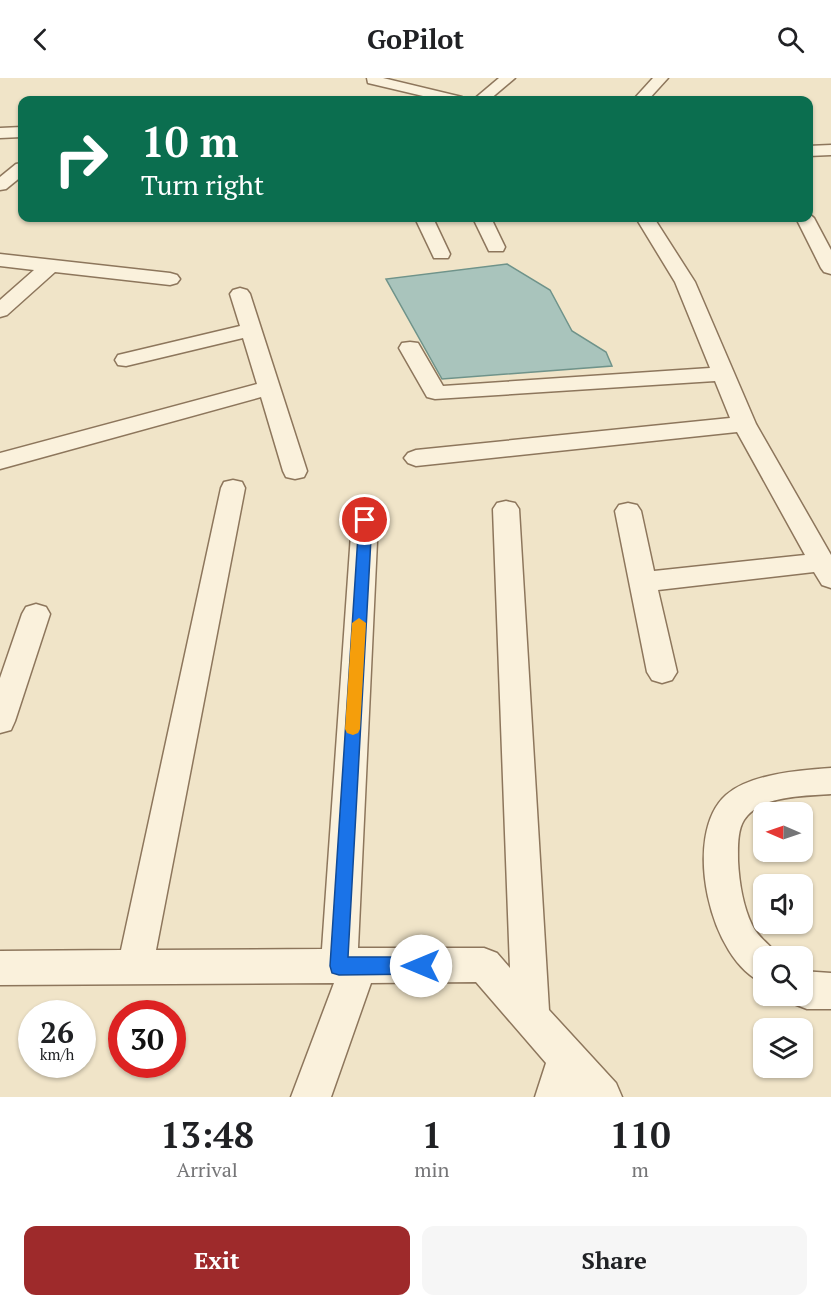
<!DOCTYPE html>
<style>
body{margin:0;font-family:"PT Serif",serif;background:#f6f6f6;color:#202124;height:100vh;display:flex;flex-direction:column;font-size:22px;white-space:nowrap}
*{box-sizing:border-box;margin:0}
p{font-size:20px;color:#757577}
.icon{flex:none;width:33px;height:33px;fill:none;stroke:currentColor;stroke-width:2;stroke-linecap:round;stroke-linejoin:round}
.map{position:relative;height:1019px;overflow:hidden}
.panel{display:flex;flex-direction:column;background:#fff;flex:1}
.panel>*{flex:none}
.hud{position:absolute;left:18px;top:18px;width:795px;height:126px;border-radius:12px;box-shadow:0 2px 4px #0004;background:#0b6e4f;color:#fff;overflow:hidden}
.needle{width:39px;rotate:272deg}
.fabs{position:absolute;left:753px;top:724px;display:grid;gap:12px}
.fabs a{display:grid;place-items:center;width:60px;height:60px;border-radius:12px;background:#fff;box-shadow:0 2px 4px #0004;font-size:30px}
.speed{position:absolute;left:18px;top:922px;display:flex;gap:12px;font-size:30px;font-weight:700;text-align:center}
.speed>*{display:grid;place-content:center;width:78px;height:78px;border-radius:50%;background:#fff;box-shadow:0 2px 4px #0004;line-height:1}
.speed small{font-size:15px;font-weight:400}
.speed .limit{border:9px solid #d22;background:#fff;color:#111}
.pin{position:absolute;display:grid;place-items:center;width:51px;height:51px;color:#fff;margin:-26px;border:3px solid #fff;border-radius:50%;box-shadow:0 2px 6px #0007}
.me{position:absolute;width:66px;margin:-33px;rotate:270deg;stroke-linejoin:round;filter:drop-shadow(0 0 4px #0008)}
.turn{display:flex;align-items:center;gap:21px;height:126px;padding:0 24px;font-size:27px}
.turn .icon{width:78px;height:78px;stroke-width:2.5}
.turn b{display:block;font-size:42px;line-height:51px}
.eta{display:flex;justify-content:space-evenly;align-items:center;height:102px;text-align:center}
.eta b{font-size:36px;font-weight:700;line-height:42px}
.button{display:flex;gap:12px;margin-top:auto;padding:12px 24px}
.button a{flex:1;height:69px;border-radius:12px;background:#9e2a2b;color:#fff;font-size:24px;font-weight:700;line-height:69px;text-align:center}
.button a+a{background:#f6f6f6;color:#202124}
header{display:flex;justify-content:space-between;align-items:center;height:78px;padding:0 24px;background:#fff;font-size:27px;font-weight:700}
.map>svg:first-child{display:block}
.water{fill:#a9c4bc;stroke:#6f938a;stroke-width:1.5}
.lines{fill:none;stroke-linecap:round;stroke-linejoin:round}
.street-casing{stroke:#8d765c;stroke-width:3}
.street{fill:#faf1dc;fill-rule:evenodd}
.route{fill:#1a73e8;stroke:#114b97;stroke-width:1.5}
.slow{fill:#f59e0b}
</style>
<header><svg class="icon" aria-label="back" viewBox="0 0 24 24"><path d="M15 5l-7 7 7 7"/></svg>GoPilot<svg class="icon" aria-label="search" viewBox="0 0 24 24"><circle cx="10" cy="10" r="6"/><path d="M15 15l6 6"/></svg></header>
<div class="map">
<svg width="831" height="1019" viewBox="0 0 831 1019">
<rect width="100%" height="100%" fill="#f0e4c8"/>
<path class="water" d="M 507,186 L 550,212 L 572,253 L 606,274 L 612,288 L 442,301 L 386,201 Z"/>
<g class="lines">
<g class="street-casing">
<g id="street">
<path d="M 367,0 L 383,0 L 462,19 L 465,22 L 440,22 L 368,5 Z"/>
<path d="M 499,0 L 515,0 L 489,22 L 473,22 Z"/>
<path d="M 653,0 L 668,0 L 648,22 L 633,22 Z"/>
<path d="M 22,49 L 22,59 L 0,60 L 0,50 Z"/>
<path d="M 831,67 L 831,77 L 808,78 L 808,68 Z"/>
<path d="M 22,85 L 22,98 L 6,111 L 0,112 L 0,99 L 16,86 Z"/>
<path d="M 808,135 L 814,140 L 831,172 L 831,196 L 824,194 L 821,190 L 796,140 L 808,140 Z"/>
<path d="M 415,140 L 433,140 L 450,176 L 448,180 L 434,180 Z"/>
<path d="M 473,140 L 491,140 L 505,169 L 503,173 L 489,173 Z"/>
<path d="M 636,140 L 654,140 L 695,204 L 756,346 L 831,477 L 831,510 L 822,507 L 814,494 L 658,512 L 677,594 L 672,602 L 662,605 L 652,602 L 647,594 L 615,433 L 619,427 L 628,425 L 637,427 L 641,433 L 654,493 L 805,477 L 737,354 L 416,388 L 408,385 L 404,380 L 408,375 L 416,372 L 730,340 L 715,303 L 435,321 L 427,319 L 399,270 L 402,265 L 410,264 L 418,265 L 443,308 L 710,290 L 675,204 Z"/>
<path d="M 0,176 L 170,195 L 177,197 L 180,201 L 177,205 L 170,207 L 55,194 L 7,237 L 0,239 L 0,222 L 34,192 L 0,188 Z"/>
<path d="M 240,210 L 247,212 L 250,216 L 307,393 L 304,399 L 295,401 L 286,399 L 283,393 L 261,319 L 0,391 L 0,375 L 257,306 L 243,260 L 126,288 L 118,287 L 115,282 L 118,277 L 240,248 L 230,216 L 233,212 Z"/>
<path d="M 233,402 L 242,404 L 245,410 L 156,872 L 322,871 L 352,442 L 356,436 L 365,433 L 374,436 L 378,442 L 358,870 L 484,870 L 497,875 L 510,890 L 493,431 L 497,425 L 506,423 L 515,425 L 519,431 L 549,932 L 616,1005 L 622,1019 L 535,1019 L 546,985 L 476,904 L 371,905 L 331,1019 L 291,1019 L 334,905 L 0,907 L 0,873 L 121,872 L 221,410 L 224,404 Z"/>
<path d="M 36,526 L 46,529 L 50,536 L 15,643 L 11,652 L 0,655 L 0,600 L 22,536 L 26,529 Z"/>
<path d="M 831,690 L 831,716 C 805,718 760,717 744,742 C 737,753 738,771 738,783 C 739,804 743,828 752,847 C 758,860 772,867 778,879 L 764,879 L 764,905 C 710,884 681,757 726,717 C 750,696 800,692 831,690 Z"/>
<path d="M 802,893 L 831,895 L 831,931 L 807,931 L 789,924 L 787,918 L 802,918 Z"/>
</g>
</g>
<use href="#street" class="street"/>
</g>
<path class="route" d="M 365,438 L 372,442 L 348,879 L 421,879 L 428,882 L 430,888 L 428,894 L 421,896 L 339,897 L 332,895 L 330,888 L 359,442 Z"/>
<path class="slow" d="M 359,540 L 366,545 L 360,651 L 358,655 L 353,657 L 347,655 L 345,651 L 352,545 Z"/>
</svg>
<div class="fabs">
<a><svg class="needle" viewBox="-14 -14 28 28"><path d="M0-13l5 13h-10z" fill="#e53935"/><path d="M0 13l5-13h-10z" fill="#757577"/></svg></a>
<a><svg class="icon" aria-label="sound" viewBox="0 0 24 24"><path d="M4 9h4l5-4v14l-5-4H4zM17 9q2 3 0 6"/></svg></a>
<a><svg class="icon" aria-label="search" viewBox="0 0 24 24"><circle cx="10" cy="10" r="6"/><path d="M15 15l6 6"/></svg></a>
<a><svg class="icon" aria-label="layers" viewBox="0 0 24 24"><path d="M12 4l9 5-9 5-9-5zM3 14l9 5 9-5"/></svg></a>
</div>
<div class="speed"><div>26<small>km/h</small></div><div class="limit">30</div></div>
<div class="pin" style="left:365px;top:442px;background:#d93025"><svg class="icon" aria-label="arrive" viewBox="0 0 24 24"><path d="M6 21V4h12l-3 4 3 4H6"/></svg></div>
<svg class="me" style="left:421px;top:888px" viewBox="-20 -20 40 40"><circle r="19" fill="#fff"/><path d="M0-13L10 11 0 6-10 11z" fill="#1a73e8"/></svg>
<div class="hud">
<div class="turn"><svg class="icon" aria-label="right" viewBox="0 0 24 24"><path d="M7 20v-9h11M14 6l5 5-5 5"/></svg><div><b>10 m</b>Turn right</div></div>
</div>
</div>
<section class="panel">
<div class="eta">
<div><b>13:48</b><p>Arrival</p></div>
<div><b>1</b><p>min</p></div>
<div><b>110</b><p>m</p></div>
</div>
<div class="button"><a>Exit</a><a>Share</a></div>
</section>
